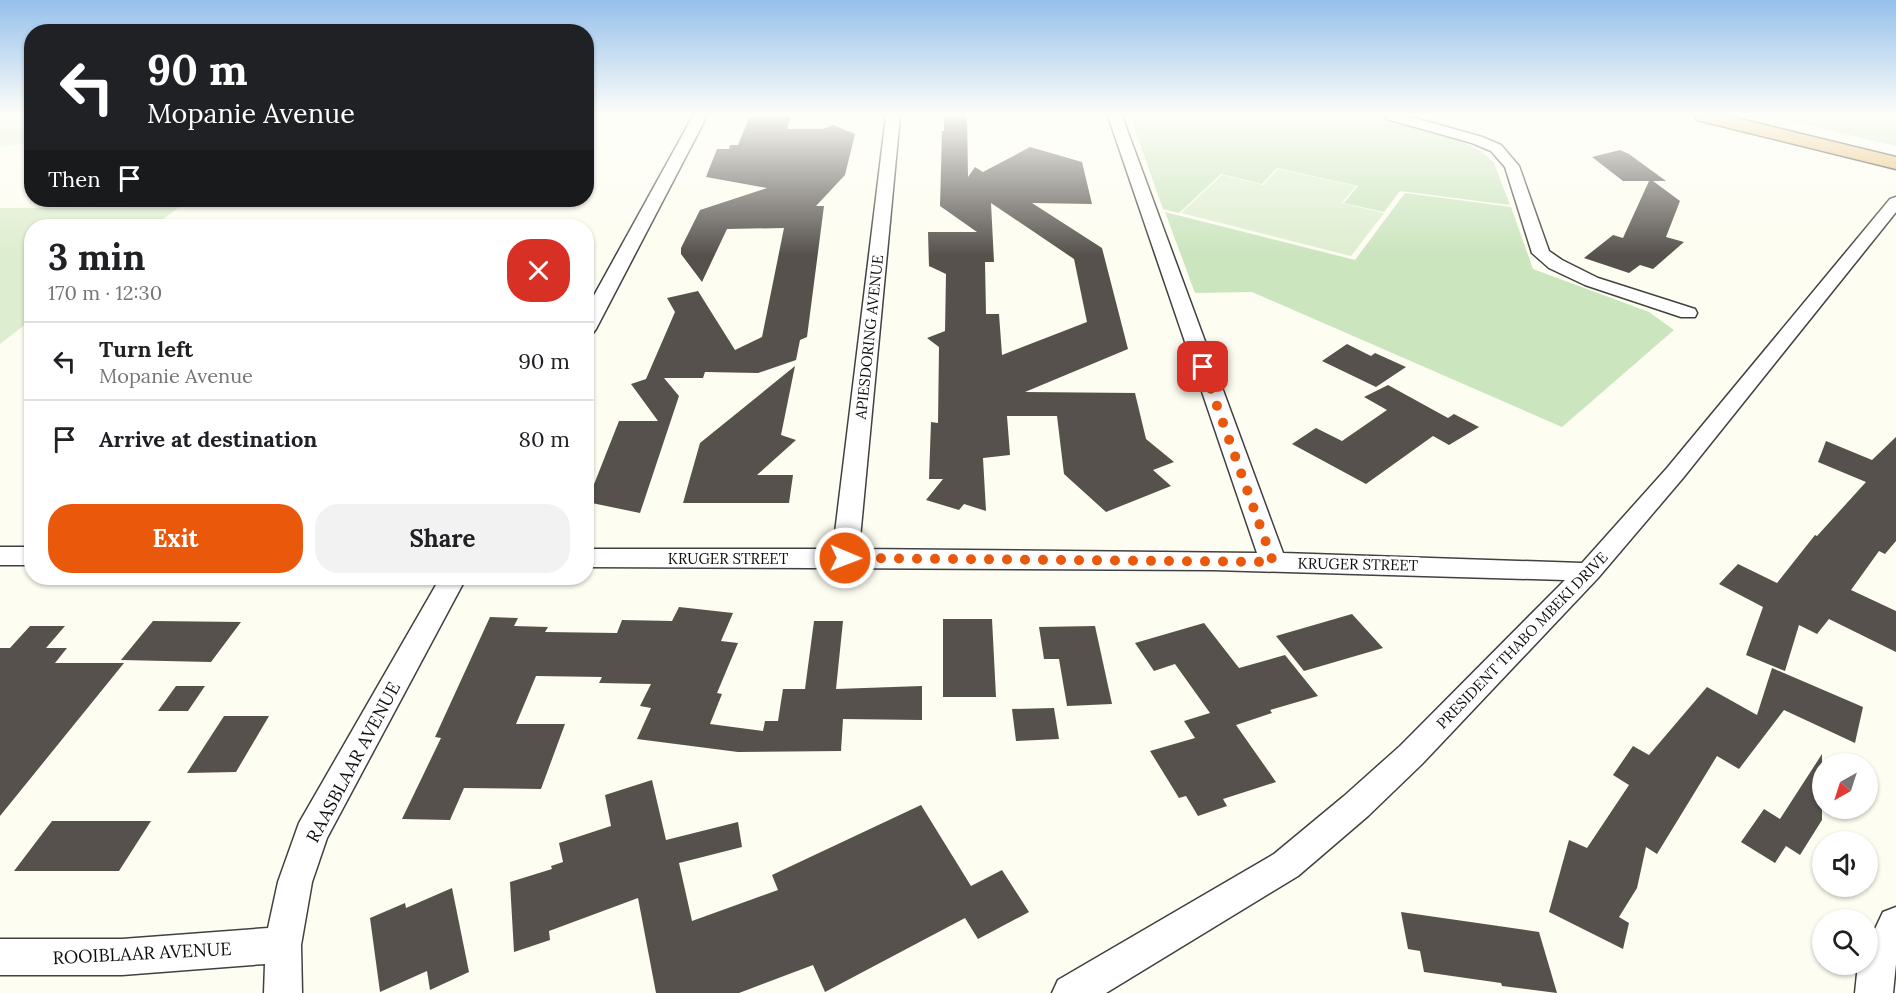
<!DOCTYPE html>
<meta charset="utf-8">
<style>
body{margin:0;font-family:Lora,serif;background:#f2f2f2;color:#202124;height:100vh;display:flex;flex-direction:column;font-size:22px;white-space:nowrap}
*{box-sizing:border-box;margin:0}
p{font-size:20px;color:#757577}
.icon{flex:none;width:33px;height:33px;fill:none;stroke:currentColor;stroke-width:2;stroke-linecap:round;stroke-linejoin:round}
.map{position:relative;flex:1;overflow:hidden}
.side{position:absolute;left:24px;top:219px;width:570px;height:366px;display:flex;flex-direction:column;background:#fff;border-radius:24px;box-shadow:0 2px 4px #0004}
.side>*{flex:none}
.top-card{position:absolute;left:24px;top:24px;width:570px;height:183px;border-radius:24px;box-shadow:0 2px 4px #0004;background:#202124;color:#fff;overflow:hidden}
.needle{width:39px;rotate:219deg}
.buttons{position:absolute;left:1812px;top:753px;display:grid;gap:12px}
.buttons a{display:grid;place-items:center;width:66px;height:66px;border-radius:50%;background:#fff;box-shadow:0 2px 4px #0004;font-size:30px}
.pin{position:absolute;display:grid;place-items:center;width:51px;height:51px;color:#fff;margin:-26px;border-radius:12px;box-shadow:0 3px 9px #0006}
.me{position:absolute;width:66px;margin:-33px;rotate:91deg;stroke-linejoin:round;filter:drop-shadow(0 0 4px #0008)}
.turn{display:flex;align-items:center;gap:21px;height:126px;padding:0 24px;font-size:27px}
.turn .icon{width:78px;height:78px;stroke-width:2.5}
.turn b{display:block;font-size:42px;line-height:51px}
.then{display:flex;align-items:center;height:57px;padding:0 24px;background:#0003;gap:12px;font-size:22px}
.round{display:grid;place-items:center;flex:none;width:63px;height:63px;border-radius:24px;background:#f2f2f2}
.overview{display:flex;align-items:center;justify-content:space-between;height:102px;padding:0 24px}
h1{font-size:36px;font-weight:700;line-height:45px}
.button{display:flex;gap:12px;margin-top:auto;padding:12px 24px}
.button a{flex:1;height:69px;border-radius:24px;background:#ea580c;color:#fff;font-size:24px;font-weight:700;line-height:69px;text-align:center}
.button a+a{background:#f2f2f2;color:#202124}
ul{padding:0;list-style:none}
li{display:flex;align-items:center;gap:18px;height:78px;padding:0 24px;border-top:2px solid #e0e0e0}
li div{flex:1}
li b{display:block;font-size:22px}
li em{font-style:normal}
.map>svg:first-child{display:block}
.green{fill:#cbe5be}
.pitch{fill:#ddedcf}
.building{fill:#56514c;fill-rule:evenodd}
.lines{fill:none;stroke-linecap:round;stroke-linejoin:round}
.street-casing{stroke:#414141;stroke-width:3}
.highway-casing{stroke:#1f1f1f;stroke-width:3}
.street{fill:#fff;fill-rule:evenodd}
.highway{fill:#e5b767;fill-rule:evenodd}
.route{stroke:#ea580c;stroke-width:10;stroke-dasharray:0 18}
.labels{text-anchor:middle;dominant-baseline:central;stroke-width:6;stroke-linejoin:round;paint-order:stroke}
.street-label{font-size:15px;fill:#0e0e0e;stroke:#fff}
.near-street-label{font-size:18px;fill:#0e0e0e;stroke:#fff}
</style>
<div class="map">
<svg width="1896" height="993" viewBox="0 0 1896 993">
<rect width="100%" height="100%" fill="#fdfdf1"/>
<g class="green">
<path d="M 1130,116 L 1376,116 L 1452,137 L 1481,151 L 1494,163 L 1510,205 L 1400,191 L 1384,212 L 1344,203 L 1358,186 L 1277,168 L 1262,184 L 1221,174 L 1179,213 L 1163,209 Z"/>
<path d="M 1769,116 L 1896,116 L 1896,146 Z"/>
<path d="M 1405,193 L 1511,207 L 1533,269 L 1649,312 L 1674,330 L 1562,427 L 1252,292 L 1195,293 L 1165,212 L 1355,260 Z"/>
</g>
<g class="pitch">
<path d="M 0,116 L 31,116 L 31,143 L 0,147 Z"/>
<path d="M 1278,169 L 1356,186 L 1342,203 L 1384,213 L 1351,256 L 1181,213 L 1222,175 L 1263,185 Z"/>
<path d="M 179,207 L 154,226 L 32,226 L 31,320 L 0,344 L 0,208 Z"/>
</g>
<g class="building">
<path d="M 750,116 L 791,116 L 787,129 L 823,129 L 833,125 L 855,134 L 845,175 L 816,206 L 824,206 L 807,337 L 800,340 L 796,360 L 758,373 L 705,372 L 703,378 L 664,378 L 679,396 L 640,513 L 587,502 L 619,421 L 658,421 L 631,384 L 646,379 L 675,312 L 667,298 L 698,291 L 735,350 L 762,337 L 784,228 L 727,229 L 702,282 L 681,254 L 681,248 L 700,210 L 767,188 L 706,177 L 717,149 L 729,149 L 730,145 L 738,145 Z"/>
<path d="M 944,116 L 967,116 L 968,177 L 975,167 L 983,172 L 1030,147 L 1082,162 L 1092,204 L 1032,203 L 1102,248 L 1128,349 L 1025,392 L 1135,393 L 1146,439 L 1174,462 L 1153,470 L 1171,486 L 1106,512 L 1064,474 L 1057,416 L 1007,416 L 1010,455 L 983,458 L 986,511 L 964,504 L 959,510 L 926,500 L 943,479 L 929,479 L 931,422 L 938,423 L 939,347 L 927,338 L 945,331 L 946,274 L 929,266 L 928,232 L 977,232 L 940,206 L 942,131 L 944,131 ZM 991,203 L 1074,259 L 1087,322 L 1002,355 L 999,314 L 986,314 L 985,262 L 994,262 Z"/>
<path d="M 1620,150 L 1629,154 L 1666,181 L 1653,181 L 1680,201 L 1666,237 L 1684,242 L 1653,269 L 1640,265 L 1629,273 L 1584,258 L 1613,235 L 1623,238 L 1649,181 L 1623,181 L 1592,157 Z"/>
<path d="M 1347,344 L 1371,356 L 1375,353 L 1406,367 L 1376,387 L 1322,361 Z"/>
<path d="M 795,366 L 781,435 L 796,440 L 757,475 L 793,475 L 789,503 L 683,503 L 700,443 Z"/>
<path d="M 1388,385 L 1448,418 L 1454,414 L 1479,427 L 1449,445 L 1433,436 L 1366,484 L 1292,444 L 1316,428 L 1342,441 L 1387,410 L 1364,397 Z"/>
<path d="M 1896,437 L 1896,541 L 1885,554 L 1879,551 L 1851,590 L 1896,611 L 1896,652 L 1829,619 L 1817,634 L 1799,625 L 1785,671 L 1746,655 L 1763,607 L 1719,584 L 1738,564 L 1777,583 L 1815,535 L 1817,536 L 1866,482 L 1818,462 L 1826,441 L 1872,460 Z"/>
<path d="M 679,607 L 733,613 L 721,641 L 738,643 L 717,693 L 722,694 L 710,724 L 763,731 L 765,721 L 778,721 L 783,689 L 805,689 L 814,621 L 843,621 L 836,689 L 922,686 L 922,720 L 843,719 L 841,751 L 738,752 L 637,739 L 651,708 L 640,706 L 651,684 L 599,683 L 602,677 L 536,676 L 516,724 L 565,724 L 541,789 L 464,788 L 450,820 L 402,819 L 441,738 L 435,737 L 490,617 L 518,618 L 514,626 L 548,627 L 545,632 L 617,633 L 622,620 L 672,621 Z"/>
<path d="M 1352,614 L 1383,648 L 1304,671 L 1276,636 Z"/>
<path d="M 943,619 L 992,619 L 996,697 L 943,697 Z"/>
<path d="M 153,621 L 241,622 L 211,662 L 121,660 Z"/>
<path d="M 1204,623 L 1239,668 L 1285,655 L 1318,696 L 1270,710 L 1272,713 L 1236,725 L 1276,782 L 1223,799 L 1227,806 L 1198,816 L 1186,796 L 1179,798 L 1150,751 L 1195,738 L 1184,721 L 1210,713 L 1175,664 L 1154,671 L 1135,643 Z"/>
<path d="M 30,626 L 65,626 L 46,648 L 67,648 L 55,663 L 124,663 L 0,816 L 0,648 L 10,648 Z"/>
<path d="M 1095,626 L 1112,704 L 1067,706 L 1059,659 L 1044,659 L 1039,627 Z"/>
<path d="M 1772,668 L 1863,707 L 1855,743 L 1784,710 L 1739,769 L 1717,756 L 1657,854 L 1646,847 L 1637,888 L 1619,917 L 1629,923 L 1623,949 L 1549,912 L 1569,840 L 1587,848 L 1629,785 L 1613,775 L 1633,746 L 1649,755 L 1707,687 L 1757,715 Z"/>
<path d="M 176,686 L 205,686 L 188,711 L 158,711 Z"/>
<path d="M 1054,708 L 1059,739 L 1016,741 L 1012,709 Z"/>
<path d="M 224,716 L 269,716 L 236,772 L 187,773 Z"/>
<path d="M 1822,754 L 1822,820 L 1800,855 L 1786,846 L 1775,863 L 1741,842 L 1764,809 L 1780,819 Z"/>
<path d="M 652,780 L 666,840 L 738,822 L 742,847 L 679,863 L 692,921 L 778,890 L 772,875 L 921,805 L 971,886 L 1002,870 L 1029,912 L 978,939 L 965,918 L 825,992 L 813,965 L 739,993 L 656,993 L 638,898 L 549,931 L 550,940 L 514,952 L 510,882 L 552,869 L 551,866 L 563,862 L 559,843 L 611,826 L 605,795 Z"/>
<path d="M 52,821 L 151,821 L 119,871 L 14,871 Z"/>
<path d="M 452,888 L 469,972 L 430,990 L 427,971 L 380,992 L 370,918 L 405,903 L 406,908 Z"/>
<path d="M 1401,912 L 1539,932 L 1557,993 L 1502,986 L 1501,983 L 1424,972 L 1420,951 L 1408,949 Z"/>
</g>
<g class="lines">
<g class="street-casing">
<g id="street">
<path d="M 693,116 L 707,116 L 596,329 L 593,333 L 586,335 L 586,310 Z"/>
<path d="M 886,116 L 900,116 L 859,549 L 1257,553 L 1108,116 L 1122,116 L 1283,553 L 1582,563 L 1667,468 L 1890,199 L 1896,197 L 1896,212 L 1683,478 L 1598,578 L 1422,764 L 1368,816 L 1298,876 L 1106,993 L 1052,993 L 1058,980 L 1274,854 L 1344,796 L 1400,746 L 1565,580 L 1213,570 L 586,567 L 586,549 L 833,549 Z"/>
<path d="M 1385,116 L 1408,116 L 1482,137 L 1501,145 L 1519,166 L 1549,251 L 1562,260 L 1598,278 L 1695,309 L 1697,313 L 1695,317 L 1681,317 L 1585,285 L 1549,268 L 1532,253 L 1505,167 L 1491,151 L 1472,143 L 1387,119 Z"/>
<rect x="0" y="547" width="32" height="18"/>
<path d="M 440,578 L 466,578 L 327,838 L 312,882 L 301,945 L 302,993 L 264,993 L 265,964 L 122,975 L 0,975 L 0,939 L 122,939 L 268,928 L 278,882 L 299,823 Z"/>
<path d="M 1896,907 L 1896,964 L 1893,993 L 1855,993 L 1858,964 L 1868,964 L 1868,944 L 1883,912 Z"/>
</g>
</g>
<g class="highway-casing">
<path id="highway" d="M 1695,116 L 1728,116 L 1896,157 L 1896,169 L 1697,120 Z"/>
</g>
<use href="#street" class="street"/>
<use href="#highway" class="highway"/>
</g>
<linearGradient id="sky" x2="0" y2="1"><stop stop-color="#96c0eb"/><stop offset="0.45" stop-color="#fefef9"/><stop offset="1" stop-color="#fefef9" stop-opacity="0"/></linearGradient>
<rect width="1896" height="255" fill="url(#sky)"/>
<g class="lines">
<path class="route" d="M 845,558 L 1273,562 L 1203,367"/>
</g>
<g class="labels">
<g class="street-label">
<text transform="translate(869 337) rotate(-84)">APIESDORING AVENUE</text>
<text x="728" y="558">KRUGER STREET</text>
<text transform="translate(1358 564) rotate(1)">KRUGER STREET</text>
<text transform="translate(1522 640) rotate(-46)">PRESIDENT THABO MBEKI DRIVE</text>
</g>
<g class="near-street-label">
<text transform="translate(353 762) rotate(-62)">RAASBLAAR AVENUE</text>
<text transform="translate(142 953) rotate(-3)">ROOIBLAAR AVENUE</text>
</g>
</g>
</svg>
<div class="buttons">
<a><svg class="needle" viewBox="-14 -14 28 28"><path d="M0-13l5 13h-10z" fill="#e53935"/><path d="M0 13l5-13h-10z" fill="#757577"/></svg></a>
<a><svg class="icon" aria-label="sound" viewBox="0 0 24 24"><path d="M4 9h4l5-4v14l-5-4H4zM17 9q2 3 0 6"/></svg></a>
<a><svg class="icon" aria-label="search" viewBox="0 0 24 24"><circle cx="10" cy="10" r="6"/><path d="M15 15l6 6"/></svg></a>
</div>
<div class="pin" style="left:1203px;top:367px;background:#d93025"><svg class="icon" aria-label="arrive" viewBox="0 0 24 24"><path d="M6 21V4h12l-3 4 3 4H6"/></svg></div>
<svg class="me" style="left:845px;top:558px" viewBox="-20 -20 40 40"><circle r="17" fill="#ea580c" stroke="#fff" stroke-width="3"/><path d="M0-11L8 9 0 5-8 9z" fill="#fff"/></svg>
<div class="top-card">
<div class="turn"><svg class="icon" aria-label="left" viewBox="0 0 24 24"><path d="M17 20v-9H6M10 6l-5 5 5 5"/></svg><div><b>90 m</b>Mopanie Avenue</div></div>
<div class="then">Then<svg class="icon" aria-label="arrive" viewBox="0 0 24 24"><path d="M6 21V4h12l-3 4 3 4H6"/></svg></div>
</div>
<section class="side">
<div class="overview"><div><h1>3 min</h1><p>170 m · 12:30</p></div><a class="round" style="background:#d93025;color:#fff"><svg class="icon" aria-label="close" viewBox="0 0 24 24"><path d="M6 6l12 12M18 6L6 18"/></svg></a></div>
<ul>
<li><svg class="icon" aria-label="left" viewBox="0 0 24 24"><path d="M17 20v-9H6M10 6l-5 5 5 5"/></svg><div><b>Turn left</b><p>Mopanie Avenue</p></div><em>90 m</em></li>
<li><svg class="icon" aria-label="arrive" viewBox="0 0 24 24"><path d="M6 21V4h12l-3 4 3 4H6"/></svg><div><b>Arrive at destination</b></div><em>80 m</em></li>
</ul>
<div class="button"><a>Exit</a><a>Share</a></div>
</section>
</div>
